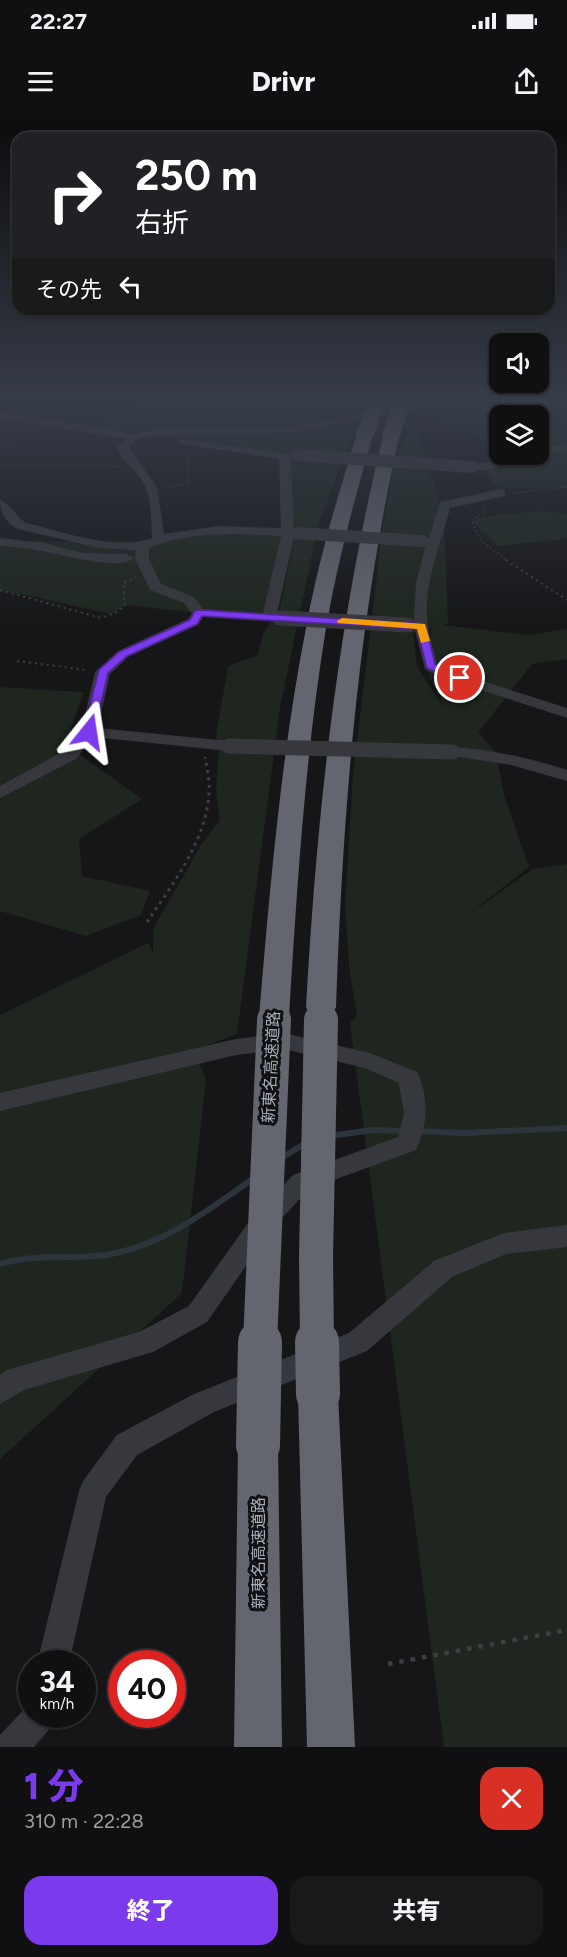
<!DOCTYPE html>
<html lang="ja">
<meta charset="utf-8">
<style>
body{margin:0;font-family:Figtree,"Noto Sans JP",sans-serif;background:#19191b;color:#f1f3f6;height:100vh;display:flex;flex-direction:column;font-size:22px;white-space:nowrap}
*{box-sizing:border-box;margin:0}
p{font-size:20px;color:#9c9d9f}
.icon{flex:none;width:33px;height:33px;fill:none;stroke:currentColor;stroke-width:2;stroke-linecap:round;stroke-linejoin:round}
.map{position:relative;height:1627px;overflow:hidden}
.side{display:flex;flex-direction:column;background:#101012;flex:1}
.side>*{flex:none}
.top-card{position:absolute;left:12px;top:12px;width:543px;height:183px;border-radius:18px;box-shadow:0 2px 4px #0004,0 0 0 2px #303032;background:#202124;color:#fff;overflow:hidden}
.fabs{position:absolute;left:489px;top:213px;display:grid;gap:12px}
.fabs a{display:grid;place-items:center;width:60px;height:60px;border-radius:12px;background:#101012;box-shadow:0 2px 4px #0004,0 0 0 2px #303032;font-size:30px}
.speed{position:absolute;left:18px;top:1530px;display:flex;gap:12px;font-size:30px;font-weight:700;text-align:center}
.speed>*{display:grid;place-content:center;width:78px;height:78px;border-radius:50%;background:#101012;box-shadow:0 2px 4px #0004,0 0 0 2px #303032;line-height:1}
.speed small{font-size:15px;font-weight:400}
.speed .limit{border:9px solid #d22;background:#fff;color:#111}
.pin{position:absolute;display:grid;place-items:center;width:51px;height:51px;color:#fff;margin:-26px;border:3px solid #fff;border-radius:50%;box-shadow:0 2px 6px #0007}
.me{position:absolute;width:66px;margin:-33px;rotate:15deg;stroke-linejoin:round;filter:drop-shadow(0 0 4px #0008)}
.turn{display:flex;align-items:center;gap:21px;height:126px;padding:0 24px;font-size:27px}
.turn .icon{width:78px;height:78px;stroke-width:2.5}
.turn b{display:block;font-size:42px;line-height:51px}
.then{display:flex;align-items:center;height:57px;padding:0 24px;background:#0003;gap:12px;font-size:22px}
.round{display:grid;place-items:center;flex:none;width:63px;height:63px;border-radius:18px;background:#19191b}
.head{display:flex;align-items:center;justify-content:space-between;height:102px;padding:0 24px}
h1{font-size:36px;font-weight:800;line-height:45px;color:#7c3aed}
.action{display:flex;gap:12px;margin-top:auto;padding:12px 24px}
.action a{flex:1;height:69px;border-radius:18px;background:#7c3aed;color:#fff;font-size:24px;font-weight:800;line-height:69px;text-align:center}
.action a+a{background:#19191b;color:#f1f3f6}
.status{display:flex;justify-content:space-between;align-items:center;height:42px;padding:0 30px;background:#101012;direction:ltr}
.status svg{height:16px;fill:currentColor}
header{display:flex;justify-content:space-between;align-items:center;height:78px;padding:0 24px;background:#101012;font-size:27px;font-weight:800}
.map>svg:first-child{display:block}
.green{fill:#1e261f;fill-rule:evenodd}
.lines{fill:none;stroke-linecap:round;stroke-linejoin:round}
.stream{stroke:#2c353c;stroke-width:6}
.path-far3{stroke:#3d3f44;stroke-width:1.5;stroke-dasharray:1.5 3;stroke-linecap:butt}
.path-far2{stroke:#3d3f44;stroke-width:2;stroke-dasharray:2 4;stroke-linecap:butt}
.path-far1{stroke:#3d3f44;stroke-width:3;stroke-dasharray:3 4.5;stroke-linecap:butt}
.path{stroke:#3d3f44;stroke-width:4.5;stroke-dasharray:4.5 7;stroke-linecap:butt}
.minor{fill:#37383d;fill-rule:evenodd}
.highway{fill:#63666e;fill-rule:evenodd}
.minor-bridge-far1{stroke:#37383d;stroke-width:12}
.minor-bridge{stroke:#37383d;stroke-width:15}
.highway-bridge-far3{stroke:#63666e;stroke-width:17}
.highway-bridge-far2{stroke:#63666e;stroke-width:27}
.highway-bridge-far1{stroke:#63666e;stroke-width:34}
.highway-bridge{stroke:#63666e;stroke-width:44}
.route{fill:#7c3aed;stroke:#51269a;stroke-width:1.5}
.slow{fill:#f59e0b}
.labels{text-anchor:middle;dominant-baseline:central;stroke-width:6;stroke-linejoin:round;paint-order:stroke}
.street-label{font-size:16px;fill:#a8adb8;stroke:#111113}
</style>
<div class="status"><b>22:27</b><svg viewBox="0 0 49 12"><path d="M0 12V9h3v3zM5 12V6h3v6zM10 12V3h3v9zM15 12V0h3v12zM26 1h20v11H26zM47 4h2v5h-2z"/></svg></div>
<header><svg class="icon" aria-label="menu" viewBox="0 0 24 24"><path d="M4 6h16M4 12h16M4 18h16"/></svg>Drivr<svg class="icon" aria-label="share" viewBox="0 0 24 24"><path d="M12 15V3M7 8l5-5 5 5M5 13v7h14v-7"/></svg></header>
<div class="map">
<svg width="567" height="1627" viewBox="0 0 567 1627">
<rect width="100%" height="100%" fill="#161618"/>
<g class="green">
<path d="M 145,278 L 309,280 L 361,278 L 351,303 L 363,305 L 347,327 L 318,406 L 280,588 L 237,914 L 194,930 L 206,960 L 182,1173 L 0,1339 L 0,895 L 148,823 L 153,833 L 153,809 L 201,725 L 220,700 L 216,671 L 219,627 L 216,615 L 228,546 L 258,535 L 263,514 L 280,489 L 296,409 L 292,383 L 292,343 L 303,333 L 271,332 L 168,317 L 80,307 L 83,302 L 132,290 Z"/>
<path d="M 471,278 L 567,278 L 567,368 L 499,368 L 484,351 L 491,322 L 416,295 L 413,289 ZM 500,296 L 538,296 L 538,334 L 500,334 Z"/>
<path d="M 414,296 L 444,401 L 448,504 L 443,505 L 528,515 L 567,509 L 567,539 L 532,544 L 478,613 L 496,632 L 504,675 L 529,747 L 466,796 L 533,749 L 567,744 L 567,1627 L 444,1627 L 350,903 L 357,896 L 349,846 L 345,787 L 353,654 L 382,413 L 393,347 ZM 431,508 L 429,556 L 444,587 L 417,547 L 413,513 Z"/>
<path d="M 540,391 L 567,394 L 567,419 L 497,426 L 471,400 L 489,396 Z"/>
<path d="M 283,413 L 269,497 L 199,493 L 125,485 L 112,494 L 7,471 L 0,472 L 0,421 L 131,422 L 176,415 Z"/>
<path d="M 0,567 L 84,572 L 65,624 L 142,679 L 79,719 L 82,756 L 150,771 L 141,795 L 86,816 L 0,791 Z"/>
</g>
<g class="lines">
<g class="stream">
<path d="M 416,1011 L 465,1013 L 567,1008"/>
<path d="M 329,1016 L 373,1010 L 407,1011"/>
<path d="M 281,1038 L 306,1023"/>
<path d="M 0,1144 C 35,1133 69,1140 105,1135 C 162,1127 208,1090 254,1058"/>
</g>
<g class="path-far3">
<path d="M 0,327 L 18,327"/>
<path d="M 0,344 L 120,347"/>
<path d="M 164,367 L 188,364 L 187,332"/>
<path d="M 512,373 L 567,367"/>
<path d="M 485,389 L 485,393 L 471,400 L 481,421 L 508,441"/>
</g>
<g class="path-far2">
<path d="M 506,440 L 567,480"/>
<path d="M 0,470 L 101,498 L 117,492 L 125,485 L 123,463 L 136,457"/>
<path d="M 17,541 L 87,550"/>
<path d="M 205,637 L 207,645"/>
</g>
<path class="path-far1" d="M 147,802 C 178,756 221,702 206,643"/>
<path class="path" d="M 388,1544 L 567,1510"/>
<g class="minor">
<path d="M 439,278 L 461,278 L 456,281 L 297,312 L 152,316 L 136,320 L 129,328 L 157,367 L 164,414 L 218,406 L 281,408 L 279,339 L 183,324 L 179,323 L 179,319 L 285,333 L 302,333 L 302,337 L 291,339 L 294,409 L 302,413 L 294,417 L 277,494 L 285,495 L 287,498 L 280,502 L 203,497 L 198,505 L 128,537 L 110,554 L 98,608 L 229,621 L 235,623 L 237,626 L 235,629 L 229,631 L 93,617 L 76,639 L 0,678 L 0,666 L 64,631 L 81,611 L 95,552 L 118,531 L 188,499 L 192,493 L 184,483 L 150,470 L 135,439 L 136,430 L 99,428 L 18,409 C 6,402 0,394 0,380 C 11,384 16,397 26,403 C 61,411 118,432 152,418 C 151,401 152,377 143,362 C 135,349 123,342 117,328 L 125,319 L 0,298 L 0,292 L 108,308 L 132,314 L 152,310 L 297,306 ZM 238,414 L 281,416 L 263,493 L 203,489 L 194,477 L 161,464 L 149,439 L 149,428 C 178,416 207,414 238,414 Z"/>
<path d="M 567,325 L 567,331 L 538,332 L 538,326 Z"/>
<path d="M 508,334 L 523,334 C 512,344 479,357 466,347 L 472,343 L 494,342 Z"/>
<path d="M 501,369 L 505,370 L 505,376 L 450,388 C 440,426 422,467 428,507 C 430,519 434,532 437,544 L 448,550 L 567,588 L 567,598 L 438,556 L 425,549 L 415,510 L 403,508 L 401,505 L 403,502 L 414,501 L 416,463 L 426,425 L 417,424 L 416,421 L 417,418 L 429,418 L 440,382 Z"/>
<path d="M 0,418 L 44,423 L 83,433 L 127,434 L 134,438 C 120,452 61,434 42,431 C 28,428 14,427 0,426 Z"/>
<path d="M 453,627 C 492,630 530,638 567,650 L 567,661 L 511,645 L 447,635 L 445,632 Z"/>
<path d="M 284,913 L 370,933 L 417,952 C 429,975 428,1007 416,1030 L 309,1069 L 271,1110 L 207,1202 L 153,1232 L 24,1270 L 0,1284 L 0,1255 L 7,1250 L 139,1212 L 189,1186 L 253,1096 L 293,1055 L 398,1017 L 404,994 L 399,963 L 365,948 L 284,929 L 236,935 L 0,991 L 0,973 L 236,919 Z"/>
<path d="M 567,1105 L 567,1127 L 506,1134 L 452,1157 L 367,1231 L 214,1292 L 137,1335 L 106,1377 L 69,1544 L 37,1544 L 79,1371 L 83,1361 L 117,1315 L 194,1274 L 349,1213 L 434,1141 L 504,1113 Z"/>
<path d="M 32,1581 L 32,1594 L 56,1594 L 52,1606 L 34,1627 L 0,1627 L 0,1615 Z"/>
</g>
<g class="highway">
<path d="M 365,309 L 373,314 C 355,378 337,443 326,508 C 305,637 297,767 289,897 L 285,905 L 274,908 L 263,905 L 259,897 C 270,767 281,636 306,508 C 318,442 337,378 357,314 Z"/>
<path d="M 391,311 L 399,316 C 357,508 343,691 336,887 L 332,895 L 321,898 L 310,895 L 306,887 C 317,692 337,506 383,316 Z"/>
<path d="M 318,1255 L 332,1261 L 338,1274 L 355,1627 L 307,1627 L 298,1274 L 304,1261 Z"/>
<path d="M 258,1305 L 272,1311 L 278,1325 L 282,1627 L 234,1627 L 238,1325 L 244,1311 Z"/>
</g>
<g class="minor-bridge-far1">
<path d="M 298,335 L 472,347"/>
<path d="M 296,413 L 422,421"/>
</g>
<g class="minor-bridge">
<path d="M 280,498 L 408,505"/>
<path d="M 229,626 L 453,632"/>
</g>
<g class="highway-bridge-far3">
<path d="M 365,314 L 378,278"/>
<path d="M 391,316 L 403,278"/>
</g>
<g class="highway-bridge-far2">
<path d="M 274,901 L 274,897"/>
<path d="M 321,901 L 321,887"/>
</g>
<g class="highway-bridge-far1">
<path d="M 260,1223 L 274,900"/>
<path d="M 317,1223 L 316,1136 L 321,900"/>
</g>
<g class="highway-bridge">
<path d="M 317,1222 L 318,1274"/>
<path d="M 258,1325 L 260,1222"/>
</g>
</g>
<linearGradient id="sky" x2="0" y2="1"><stop stop-color="#0c0c0d"/><stop offset="0.55" stop-color="#363c48"/><stop offset="1" stop-color="#363c48" stop-opacity="0"/></linearGradient>
<rect width="567" height="506" fill="url(#sky)"/>
<path class="route" d="M 199,490 L 425,504 L 435,544 L 465,558 L 464,561 L 456,561 L 427,548 L 417,509 L 202,496 L 197,504 L 127,536 L 108,553 L 94,612 L 89,615 L 85,614 L 83,612 L 99,550 L 119,532 L 190,500 L 195,491 Z"/>
<path class="slow" d="M 342,498 L 425,504 L 430,521 L 421,523 L 417,509 L 338,503 L 337,501 Z"/>
<g class="labels">
<g class="street-label">
<text transform="translate(271 947) rotate(-87)">新東名高速道路</text>
<text transform="translate(258 1433) rotate(-90)">新東名高速道路</text>
</g>
</g>
</svg>
<div class="fabs">
<a><svg class="icon" aria-label="sound" viewBox="0 0 24 24"><path d="M4 9h4l5-4v14l-5-4H4zM17 9q2 3 0 6"/></svg></a>
<a><svg class="icon" aria-label="layers" viewBox="0 0 24 24"><path d="M12 4l9 5-9 5-9-5zM3 14l9 5 9-5"/></svg></a>
</div>
<div class="speed"><div>34<small>km/h</small></div><div class="limit">40</div></div>
<div class="pin" style="left:460px;top:558px;background:#d93025"><svg class="icon" aria-label="arrive" viewBox="0 0 24 24"><path d="M6 21V4h12l-3 4 3 4H6"/></svg></div>
<svg class="me" style="left:89px;top:612px" viewBox="-20 -20 40 40"><path d="M0-17L14 15 0 8-14 15z" fill="#7c3aed" stroke="#fff" stroke-width="4"/></svg>
<div class="top-card">
<div class="turn"><svg class="icon" aria-label="right" viewBox="0 0 24 24"><path d="M7 20v-9h11M14 6l5 5-5 5"/></svg><div><b>250 m</b>右折</div></div>
<div class="then">その先<svg class="icon" aria-label="left" viewBox="0 0 24 24"><path d="M17 20v-9H6M10 6l-5 5 5 5"/></svg></div>
</div>
</div>
<section class="side">
<div class="head"><div><h1>1 分</h1><p>310 m · 22:28</p></div><a class="round" style="background:#d93025;color:#fff"><svg class="icon" aria-label="close" viewBox="0 0 24 24"><path d="M6 6l12 12M18 6L6 18"/></svg></a></div>
<div class="action"><a>終了</a><a>共有</a></div>
</section>
